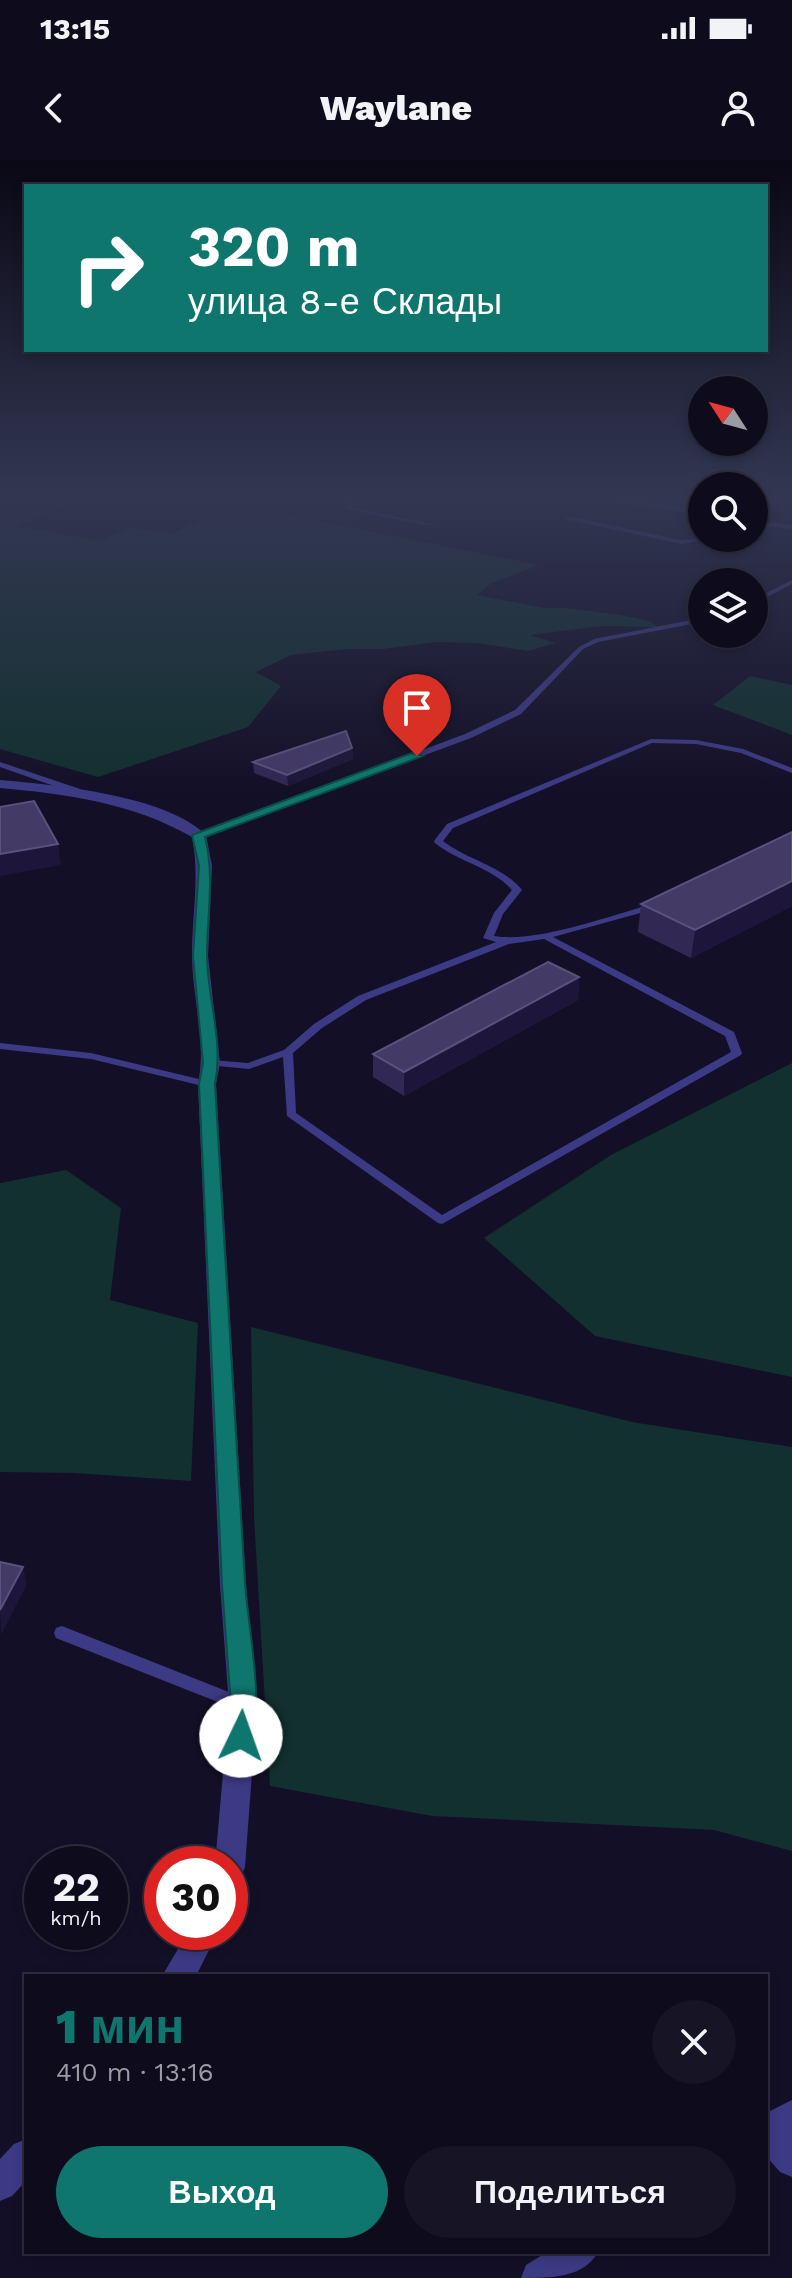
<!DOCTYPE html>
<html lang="ru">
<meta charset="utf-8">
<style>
body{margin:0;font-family:"Work Sans",sans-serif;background:#171425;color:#f1f3f6;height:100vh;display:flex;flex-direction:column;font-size:30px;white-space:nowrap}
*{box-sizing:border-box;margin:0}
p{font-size:26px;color:#9b9ba3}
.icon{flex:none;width:44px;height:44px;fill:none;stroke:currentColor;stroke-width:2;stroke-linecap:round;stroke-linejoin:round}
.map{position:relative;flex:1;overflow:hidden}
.panel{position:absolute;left:24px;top:1814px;width:744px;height:280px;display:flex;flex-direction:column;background:#0e0b1c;border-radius:0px;box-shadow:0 4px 12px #0003,0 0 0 2px #2e2b3b}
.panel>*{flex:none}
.top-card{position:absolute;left:24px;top:24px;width:744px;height:168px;border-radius:0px;box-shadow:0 4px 12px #0003,0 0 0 2px #2e2b3b;background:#0f766e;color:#fff;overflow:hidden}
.needle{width:52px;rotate:306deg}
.controls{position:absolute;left:688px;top:216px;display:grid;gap:16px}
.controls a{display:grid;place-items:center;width:80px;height:80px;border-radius:50%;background:#0e0b1c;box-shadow:0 4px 12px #0003,0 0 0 2px #2e2b3b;font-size:40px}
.speed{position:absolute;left:24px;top:1686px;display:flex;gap:16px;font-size:40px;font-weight:700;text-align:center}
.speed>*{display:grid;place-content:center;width:104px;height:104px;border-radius:50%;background:#0e0b1c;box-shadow:0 4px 12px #0003,0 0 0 2px #2e2b3b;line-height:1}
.speed small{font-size:20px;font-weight:400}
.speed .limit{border:12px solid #d22;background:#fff;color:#111}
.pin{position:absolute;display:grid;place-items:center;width:68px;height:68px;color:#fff;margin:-82px -34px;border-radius:50% 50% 50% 0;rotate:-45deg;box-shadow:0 0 8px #0007}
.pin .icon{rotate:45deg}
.me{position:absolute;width:88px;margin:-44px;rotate:3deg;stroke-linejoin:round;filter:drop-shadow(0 0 6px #0008)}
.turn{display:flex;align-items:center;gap:28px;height:168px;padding:0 32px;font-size:36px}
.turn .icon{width:104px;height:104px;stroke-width:2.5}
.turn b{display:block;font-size:56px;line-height:68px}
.round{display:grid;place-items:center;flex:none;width:84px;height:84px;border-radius:42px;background:#171425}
.summary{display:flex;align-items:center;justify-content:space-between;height:136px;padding:0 32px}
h1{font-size:48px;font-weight:800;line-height:60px;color:#0f766e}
.action{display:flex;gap:16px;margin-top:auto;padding:16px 32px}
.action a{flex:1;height:92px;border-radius:48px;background:#0f766e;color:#fff;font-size:32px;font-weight:800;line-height:92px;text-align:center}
.action a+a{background:#171425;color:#f1f3f6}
.status{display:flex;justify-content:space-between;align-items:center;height:56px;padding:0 40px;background:#0e0b1c;direction:ltr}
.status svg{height:22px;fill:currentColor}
header{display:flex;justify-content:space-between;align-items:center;height:104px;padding:0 32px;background:#0e0b1c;font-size:36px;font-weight:800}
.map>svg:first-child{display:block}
.green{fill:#12302f}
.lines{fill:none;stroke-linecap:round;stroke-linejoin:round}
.service{fill:#3d3a85;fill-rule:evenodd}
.minor{fill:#3d3a85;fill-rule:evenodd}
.wall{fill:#312854}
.shaded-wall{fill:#1d163a}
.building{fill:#433a66;stroke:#5a527e;stroke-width:2}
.route{fill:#0f766e;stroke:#0a4d48;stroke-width:2}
</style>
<div class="status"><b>13:15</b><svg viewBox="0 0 49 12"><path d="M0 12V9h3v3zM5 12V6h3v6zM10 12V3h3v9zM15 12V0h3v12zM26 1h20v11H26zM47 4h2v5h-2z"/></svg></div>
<header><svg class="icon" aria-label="back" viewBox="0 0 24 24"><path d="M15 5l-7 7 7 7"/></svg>Waylane<svg class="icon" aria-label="person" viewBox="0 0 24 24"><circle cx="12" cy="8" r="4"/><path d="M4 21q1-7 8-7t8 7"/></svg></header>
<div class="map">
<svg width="792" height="2118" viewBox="0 0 792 2118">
<rect width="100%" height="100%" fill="#130f26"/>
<g class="green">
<path d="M 0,337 L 86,337 L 18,366 L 98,381 L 132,368 L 172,374 L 231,344 L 539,405 L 492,423 L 477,435 L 544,448 L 565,448 L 621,455 L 649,461 L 658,467 L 601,466 L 530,475 L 555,483 L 528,491 L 478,483 L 436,482 L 383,489 L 346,489 L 291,495 L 256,512 L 281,526 L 248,567 L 98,617 L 0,589 Z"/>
<path d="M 750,516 L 792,525 L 792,575 L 713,545 Z"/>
<path d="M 792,903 L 792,1217 L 595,1176 L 484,1078 L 611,995 Z"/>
<path d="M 66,1010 L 121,1048 L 110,1140 L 198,1163 L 191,1321 L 74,1313 L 0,1312 L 0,1023 Z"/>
<path d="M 251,1167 L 632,1262 L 792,1287 L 792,1691 L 714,1670 L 432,1656 L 270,1626 L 254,1358 Z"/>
</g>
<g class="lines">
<g class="service">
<path d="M 347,337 L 354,337 L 350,340 L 351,347 L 433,364 L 430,366 L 346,349 L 344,339 Z"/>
<path d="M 583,337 L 638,340 L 702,351 L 702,355 Z"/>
<path d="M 567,356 L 681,380 L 715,378 L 681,384 L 565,359 Z"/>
<path d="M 754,361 L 792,365 L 792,369 L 754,365 Z"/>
<path d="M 792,420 L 792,424 L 754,444 L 754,439 Z"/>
<path d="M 702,458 L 702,462 L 598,482 L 583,489 L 521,554 L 471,578 L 202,677 L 195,675 L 465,574 L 515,550 L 579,487 L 594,479 Z"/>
<path d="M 651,579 L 696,580 L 743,589 L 792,608 L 792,613 L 741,593 L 696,584 L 652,583 L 453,668 L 443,681 C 467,700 501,705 522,730 L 503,754 L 494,776 C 536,783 606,757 649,745 L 655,745 L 655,749 L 553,777 L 734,872 L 742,893 L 741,895 L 442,1064 L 438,1063 L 287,956 L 283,897 L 249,909 L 207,905 L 206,903 L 211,900 L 248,903 L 284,890 L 314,864 L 358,836 L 496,782 L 483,778 L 494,753 L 512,730 C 492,707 458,702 435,683 L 434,681 L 447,664 ZM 544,779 L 725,876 L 731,892 L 442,1055 L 296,953 L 293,893 L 322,868 L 366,840 L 509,784 Z"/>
<path d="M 0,602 L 80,629 L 81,631 L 74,633 L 0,607 Z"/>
<path d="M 0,883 L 91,893 L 211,922 L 212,924 L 207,927 L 91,899 L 0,889 Z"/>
<path d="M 62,1466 L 249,1540 L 251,1545 L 249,1550 L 243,1552 L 56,1478 L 54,1473 L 56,1468 Z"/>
</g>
<g class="minor">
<path d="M 0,620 C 56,625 165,635 206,675 L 212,706 L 208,796 L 220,903 L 216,924 L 246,1425 L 257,1545 L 245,1707 L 241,1717 L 230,1721 L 230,1704 L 215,1704 L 229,1545 L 220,1425 L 198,924 C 207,881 192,838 192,794 C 192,754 200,717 192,677 C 132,643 68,634 0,628 Z"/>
<path d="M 188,1772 L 218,1772 L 196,1816 L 162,1816 Z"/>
<path d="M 792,1940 L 792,2017 L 780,2012 L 766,1996 L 766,1953 Z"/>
<path d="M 26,1979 L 26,2021 L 12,2036 L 0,2041 L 0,1999 L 14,1984 Z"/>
<path d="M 547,2092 L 598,2092 C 584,2118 551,2118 521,2118 L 526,2105 Z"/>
</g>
</g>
<g class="wall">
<path d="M 352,588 L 353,599 L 288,626 L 254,613 L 253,602 Z"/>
<path d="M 792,672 L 792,746 L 691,798 L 638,772 L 641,744 Z"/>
<path d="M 579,817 L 578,840 L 404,936 L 373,917 L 373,894 Z"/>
</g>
<g class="shaded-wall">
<path d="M 352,588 L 353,599 L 288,626 L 287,615 Z"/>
<path d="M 58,684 L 61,705 L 0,716 L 0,694 Z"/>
<path d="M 792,721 L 792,746 L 691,798 L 695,770 Z"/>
<path d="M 579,817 L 578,840 L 404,936 L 404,912 Z"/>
<path d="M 23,1407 L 27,1424 L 1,1475 L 0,1450 Z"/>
</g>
<g class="building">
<path d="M 346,571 L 352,588 L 287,615 L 253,602 Z"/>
<path d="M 34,641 L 58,684 L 0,694 L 0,647 Z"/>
<path d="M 792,672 L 792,721 L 695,770 L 641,744 Z"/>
<path d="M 548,802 L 579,817 L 404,912 L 373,894 Z"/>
<path d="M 0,1402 L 23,1407 L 0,1450 Z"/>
</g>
<linearGradient id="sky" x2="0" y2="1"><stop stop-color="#0a0815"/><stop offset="0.53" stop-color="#333752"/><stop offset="1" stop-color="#333752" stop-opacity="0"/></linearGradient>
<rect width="792" height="633" fill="url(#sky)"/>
<path class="route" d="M 412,593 L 423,596 L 205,677 C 215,718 207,753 207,794 C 207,838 224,881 215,924 C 225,1090 234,1256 245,1422 C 247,1461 266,1551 250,1584 L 241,1587 L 232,1584 L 228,1576 L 231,1545 L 222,1425 L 199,924 L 203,903 L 193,796 L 199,706 L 192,675 Z"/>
</svg>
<div class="controls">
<a><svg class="needle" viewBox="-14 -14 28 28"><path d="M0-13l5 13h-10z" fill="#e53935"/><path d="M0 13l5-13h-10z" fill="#9b9ba3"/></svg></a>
<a><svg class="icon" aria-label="search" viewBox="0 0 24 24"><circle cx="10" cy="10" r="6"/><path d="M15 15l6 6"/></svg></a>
<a><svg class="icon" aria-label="layers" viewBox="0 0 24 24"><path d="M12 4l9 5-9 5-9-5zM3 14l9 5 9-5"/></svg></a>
</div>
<div class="speed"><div>22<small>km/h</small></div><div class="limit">30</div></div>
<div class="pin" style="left:417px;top:596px;background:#d93025"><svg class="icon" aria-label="arrive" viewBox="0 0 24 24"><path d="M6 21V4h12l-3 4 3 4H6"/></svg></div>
<svg class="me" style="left:241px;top:1576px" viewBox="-20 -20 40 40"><circle r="19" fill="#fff"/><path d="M0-13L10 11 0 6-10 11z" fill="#0f766e"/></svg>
<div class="top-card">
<div class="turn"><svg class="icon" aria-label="right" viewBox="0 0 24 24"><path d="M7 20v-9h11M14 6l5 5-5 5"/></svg><div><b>320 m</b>улица 8-е Склады</div></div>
</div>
<section class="panel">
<div class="summary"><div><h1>1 мин</h1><p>410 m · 13:16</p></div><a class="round"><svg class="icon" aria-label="close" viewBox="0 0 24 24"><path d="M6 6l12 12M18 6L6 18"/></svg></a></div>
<div class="action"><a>Выход</a><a>Поделиться</a></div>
</section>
</div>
